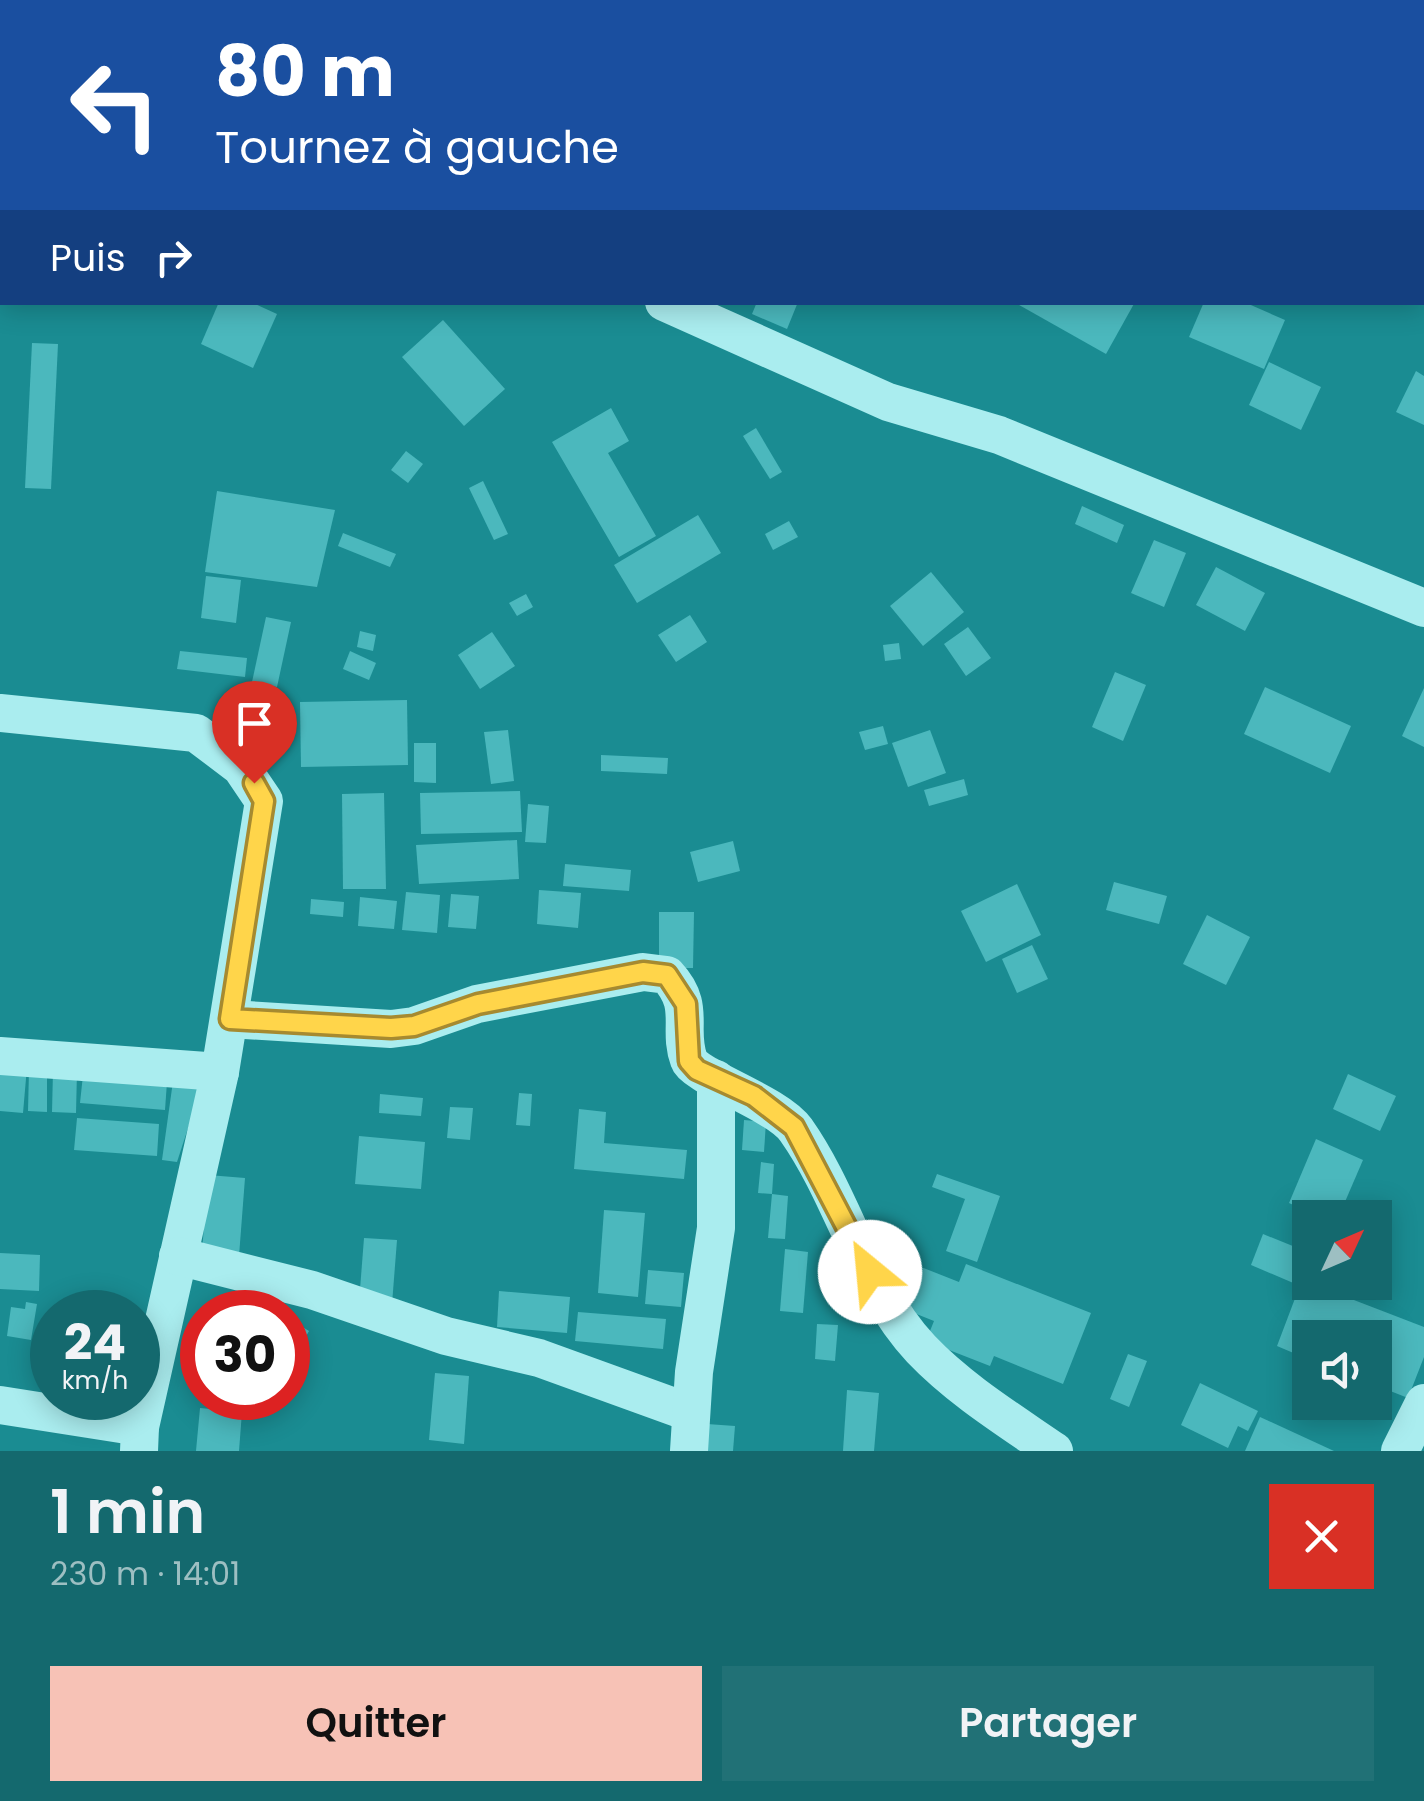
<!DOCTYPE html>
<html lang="fr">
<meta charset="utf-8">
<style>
body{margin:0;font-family:Poppins,sans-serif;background:#217176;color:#f1f3f6;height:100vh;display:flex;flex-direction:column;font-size:38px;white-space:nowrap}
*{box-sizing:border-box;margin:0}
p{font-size:32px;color:#9dbfc2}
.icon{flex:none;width:55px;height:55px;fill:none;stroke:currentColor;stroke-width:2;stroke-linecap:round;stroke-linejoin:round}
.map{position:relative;height:1451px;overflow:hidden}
.side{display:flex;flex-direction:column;background:#14696e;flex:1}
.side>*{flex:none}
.hud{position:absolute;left:0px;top:0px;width:1425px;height:305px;box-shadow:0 5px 25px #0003;background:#1a4fa0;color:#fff;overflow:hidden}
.needle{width:65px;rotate:46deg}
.fabs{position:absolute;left:1292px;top:1200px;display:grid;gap:20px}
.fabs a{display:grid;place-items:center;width:100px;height:100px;border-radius:0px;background:#14696e;box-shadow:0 5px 25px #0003;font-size:50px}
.speed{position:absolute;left:30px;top:1290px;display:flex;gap:20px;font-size:50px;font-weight:700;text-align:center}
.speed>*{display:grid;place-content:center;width:130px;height:130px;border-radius:50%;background:#14696e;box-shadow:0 5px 25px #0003;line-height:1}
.speed small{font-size:25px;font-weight:400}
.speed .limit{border:15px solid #d22;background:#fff;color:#111}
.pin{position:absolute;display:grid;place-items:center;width:85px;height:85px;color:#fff;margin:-102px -42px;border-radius:50% 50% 50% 0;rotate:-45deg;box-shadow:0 0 10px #0007}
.pin .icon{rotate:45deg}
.me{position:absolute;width:110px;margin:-55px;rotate:332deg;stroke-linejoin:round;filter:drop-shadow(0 0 8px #0008)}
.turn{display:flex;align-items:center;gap:35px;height:210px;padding:0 50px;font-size:45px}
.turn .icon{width:130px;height:130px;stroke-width:2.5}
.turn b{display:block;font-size:70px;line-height:85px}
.then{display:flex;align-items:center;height:95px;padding:0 50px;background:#0003;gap:20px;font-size:38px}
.round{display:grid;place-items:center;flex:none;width:105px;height:105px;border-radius:0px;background:#217176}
.summary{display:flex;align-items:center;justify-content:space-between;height:170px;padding:0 50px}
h1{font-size:60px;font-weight:600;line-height:75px}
.button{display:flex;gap:20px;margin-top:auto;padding:20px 50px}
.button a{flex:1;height:115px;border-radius:0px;background:#f7c2b6;color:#111;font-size:40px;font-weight:600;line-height:115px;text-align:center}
.button a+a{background:#217176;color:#f1f3f6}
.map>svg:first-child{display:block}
.building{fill:#4bb8bd}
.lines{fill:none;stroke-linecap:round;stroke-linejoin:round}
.street{stroke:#aaedef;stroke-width:38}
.route-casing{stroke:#a68a30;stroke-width:25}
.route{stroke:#ffd54a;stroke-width:18}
</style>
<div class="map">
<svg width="1424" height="1451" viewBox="0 0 1424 1451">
<rect width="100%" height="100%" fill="#1a8c92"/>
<g class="building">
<path d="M 219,302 L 251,302 L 277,314 L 253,368 L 201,344 Z"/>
<path d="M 757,302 L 798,302 L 787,329 L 752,314 Z"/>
<path d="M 1014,302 L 1135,302 L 1106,354 Z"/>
<path d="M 1204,302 L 1244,302 L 1285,320 L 1264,369 L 1189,337 Z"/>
<path d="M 443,320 L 505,389 L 464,426 L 402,357 Z"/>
<path d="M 32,343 L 58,344 L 51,489 L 25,488 Z"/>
<path d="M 1269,362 L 1321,387 L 1301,430 L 1249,405 Z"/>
<path d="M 1416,371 L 1424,376 L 1424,425 L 1396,412 Z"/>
<path d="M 611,408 L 629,441 L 608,453 L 656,536 L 619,557 L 552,442 Z"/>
<path d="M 756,428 L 782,472 L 770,479 L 743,436 Z"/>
<path d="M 406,451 L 423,464 L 408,483 L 391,470 Z"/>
<path d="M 483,481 L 508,534 L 494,540 L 469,488 Z"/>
<path d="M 217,491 L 335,510 L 317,587 L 205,572 Z"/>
<path d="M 1082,506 L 1124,525 L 1117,543 L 1075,524 Z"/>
<path d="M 698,515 L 721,553 L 637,603 L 614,565 Z"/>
<path d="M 789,521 L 798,537 L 773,550 L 765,534 Z"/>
<path d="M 343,533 L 396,554 L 390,567 L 338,546 Z"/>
<path d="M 1154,540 L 1186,553 L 1164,607 L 1131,593 Z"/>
<path d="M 1216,567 L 1265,593 L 1245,631 L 1196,605 Z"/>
<path d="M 931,572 L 964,612 L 923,646 L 890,606 Z"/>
<path d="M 206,576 L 241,580 L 236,623 L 201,618 Z"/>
<path d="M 526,594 L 533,607 L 517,616 L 509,603 Z"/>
<path d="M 690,615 L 707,642 L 676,662 L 658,635 Z"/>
<path d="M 266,617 L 291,622 L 277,687 L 252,682 Z"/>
<path d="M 968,627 L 991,658 L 966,676 L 944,644 Z"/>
<path d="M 360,631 L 376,635 L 373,651 L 357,647 Z"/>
<path d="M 492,632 L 515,666 L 480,689 L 458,655 Z"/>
<path d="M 899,643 L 901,659 L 885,661 L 883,645 Z"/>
<path d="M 180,651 L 247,658 L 245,677 L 177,669 Z"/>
<path d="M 350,651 L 376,663 L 369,680 L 343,669 Z"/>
<path d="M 1115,672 L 1146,685 L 1123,741 L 1092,727 Z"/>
<path d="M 1265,687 L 1351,726 L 1330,773 L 1244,734 Z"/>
<path d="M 1424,688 L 1424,747 L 1402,736 Z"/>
<path d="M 407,700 L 408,765 L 301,767 L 300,702 Z"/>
<path d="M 883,726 L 888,744 L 865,750 L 859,732 Z"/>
<path d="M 508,730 L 514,781 L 491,784 L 484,732 Z"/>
<path d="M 930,730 L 946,773 L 908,787 L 892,743 Z"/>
<path d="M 414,743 L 436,743 L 436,783 L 414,782 Z"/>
<path d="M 601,755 L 668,758 L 667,774 L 601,771 Z"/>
<path d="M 964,779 L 968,795 L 929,806 L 924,790 Z"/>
<path d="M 520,791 L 522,832 L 421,834 L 420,793 Z"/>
<path d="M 384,793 L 386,889 L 343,889 L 342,794 Z"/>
<path d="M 528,804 L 549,806 L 546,843 L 525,842 Z"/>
<path d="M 517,840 L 519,879 L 419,884 L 416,845 Z"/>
<path d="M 733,841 L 740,871 L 698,882 L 690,852 Z"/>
<path d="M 565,864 L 631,870 L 629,891 L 563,886 Z"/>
<path d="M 1114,882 L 1167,896 L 1159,924 L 1106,910 Z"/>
<path d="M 1017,884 L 1041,935 L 986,962 L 961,911 Z"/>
<path d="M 539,890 L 581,893 L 578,928 L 537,924 Z"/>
<path d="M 406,892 L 440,895 L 437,933 L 402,930 Z"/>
<path d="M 451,894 L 479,896 L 476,929 L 448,927 Z"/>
<path d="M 360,897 L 397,901 L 394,929 L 358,926 Z"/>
<path d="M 311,899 L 344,902 L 343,917 L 310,914 Z"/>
<path d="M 659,912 L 694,912 L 693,968 L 659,968 Z"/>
<path d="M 1207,915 L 1250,937 L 1226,985 L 1183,964 Z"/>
<path d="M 1032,945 L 1048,979 L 1017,993 L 1002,959 Z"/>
<path d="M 0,1065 L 27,1067 L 23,1113 L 0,1111 Z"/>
<path d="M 29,1070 L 47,1070 L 47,1112 L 28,1111 Z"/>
<path d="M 53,1071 L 77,1071 L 76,1113 L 52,1112 Z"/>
<path d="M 174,1074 L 204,1079 L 177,1162 L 162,1160 Z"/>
<path d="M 1348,1074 L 1396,1096 L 1380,1131 L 1333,1109 Z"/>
<path d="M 83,1075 L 167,1082 L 165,1110 L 80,1103 Z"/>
<path d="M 519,1093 L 532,1094 L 530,1126 L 516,1125 Z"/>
<path d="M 380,1094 L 423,1098 L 421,1116 L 379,1113 Z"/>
<path d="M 450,1107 L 473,1108 L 470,1140 L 447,1138 Z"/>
<path d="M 579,1109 L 606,1112 L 604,1143 L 687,1150 L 684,1179 L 574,1169 Z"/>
<path d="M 77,1118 L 159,1124 L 157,1156 L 74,1150 Z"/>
<path d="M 744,1120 L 766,1122 L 764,1152 L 742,1150 Z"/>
<path d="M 359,1136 L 425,1142 L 421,1189 L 355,1184 Z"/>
<path d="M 1316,1139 L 1363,1160 L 1338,1218 L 1322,1218 L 1289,1203 Z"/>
<path d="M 761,1162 L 774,1164 L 772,1194 L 788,1196 L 785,1239 L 768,1238 L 772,1194 L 758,1193 Z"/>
<path d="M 937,1174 L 1000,1196 L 977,1262 L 946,1251 L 965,1199 L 932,1187 Z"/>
<path d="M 208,1175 L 245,1178 L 239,1256 L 202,1252 Z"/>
<path d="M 604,1210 L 645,1213 L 638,1297 L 598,1293 Z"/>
<path d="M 1263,1234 L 1310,1253 L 1298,1285 L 1251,1265 Z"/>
<path d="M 364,1238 L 397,1240 L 392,1304 L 359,1302 Z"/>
<path d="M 785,1249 L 808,1252 L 803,1313 L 780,1311 Z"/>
<path d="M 0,1253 L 40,1255 L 39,1291 L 0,1289 Z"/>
<path d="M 966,1264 L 1091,1313 L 1063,1384 L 994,1356 L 990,1366 L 926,1341 L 934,1321 L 904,1309 L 921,1267 L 959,1282 Z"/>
<path d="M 648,1270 L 684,1273 L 681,1307 L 645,1304 Z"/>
<path d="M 1302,1280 L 1424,1327 L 1424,1357 L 1408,1398 L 1375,1385 L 1375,1338 L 1310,1338 L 1310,1360 L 1277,1346 Z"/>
<path d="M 499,1291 L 570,1297 L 567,1333 L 497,1327 Z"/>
<path d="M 26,1302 L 37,1304 L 31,1340 L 7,1336 L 11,1307 L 25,1309 Z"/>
<path d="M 578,1312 L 666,1319 L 663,1349 L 575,1341 Z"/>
<path d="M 288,1318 L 309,1331 L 288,1369 Z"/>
<path d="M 817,1324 L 838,1325 L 835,1361 L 815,1359 Z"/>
<path d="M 1128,1354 L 1147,1361 L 1129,1407 L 1110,1399 Z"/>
<path d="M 435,1373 L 469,1376 L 464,1444 L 429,1440 Z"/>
<path d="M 1200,1383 L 1258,1411 L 1248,1431 L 1238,1426 L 1228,1448 L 1181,1425 Z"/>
<path d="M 847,1390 L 879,1393 L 874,1451 L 843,1451 Z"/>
<path d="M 200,1408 L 242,1412 L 239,1451 L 196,1451 Z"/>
<path d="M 1260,1417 L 1334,1451 L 1245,1451 Z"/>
<path d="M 707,1424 L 735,1426 L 733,1451 L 705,1451 Z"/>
</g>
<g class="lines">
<g class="street">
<path d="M 232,2 L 233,0"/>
<path d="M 671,2 L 672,0"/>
<path d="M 0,30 L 2,32"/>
<path d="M 664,302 L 888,402 L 999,435 L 1424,608"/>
<path d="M 0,713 L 196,733 L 241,767 L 264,801 L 220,1072 L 140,1427 L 139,1451"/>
<path d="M 230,1019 L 391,1029 L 414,1026 L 477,1004 L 643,972 L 667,975 C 697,1007 677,1028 689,1060 C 694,1076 777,1103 796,1130 C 844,1198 863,1287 921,1349 C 959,1389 1009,1420 1054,1451"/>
<path d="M 0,1056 L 220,1072"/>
<path d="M 178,1256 L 312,1290 L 446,1336 L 539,1358 L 691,1413"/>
<path d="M 0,1405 L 140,1427"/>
<path d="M 689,1451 L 694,1372 L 716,1228 L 716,1079"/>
<path d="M 1400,1451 L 1424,1403"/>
</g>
</g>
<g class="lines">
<g class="route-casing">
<path id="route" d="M 254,783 L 264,801 L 230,1019 L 391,1028 L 414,1026 L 478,1004 L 643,972 L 667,975 L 686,1004 L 689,1061 L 697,1070 L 754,1096 L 794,1127 L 870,1272"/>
</g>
<use href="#route" class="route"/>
</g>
</svg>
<div class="fabs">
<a><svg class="needle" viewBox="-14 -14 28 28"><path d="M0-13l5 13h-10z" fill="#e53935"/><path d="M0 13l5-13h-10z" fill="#9dbfc2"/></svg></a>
<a><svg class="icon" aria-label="sound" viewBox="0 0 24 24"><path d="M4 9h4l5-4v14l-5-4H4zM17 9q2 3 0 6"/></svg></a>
</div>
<div class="speed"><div>24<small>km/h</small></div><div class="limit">30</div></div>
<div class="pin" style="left:254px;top:783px;background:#d93025"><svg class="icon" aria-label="arrive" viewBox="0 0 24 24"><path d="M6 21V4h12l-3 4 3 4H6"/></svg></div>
<svg class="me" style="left:870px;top:1272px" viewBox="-20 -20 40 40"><circle r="19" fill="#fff"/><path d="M0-13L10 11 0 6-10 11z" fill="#ffd54a"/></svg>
<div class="hud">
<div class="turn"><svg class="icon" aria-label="left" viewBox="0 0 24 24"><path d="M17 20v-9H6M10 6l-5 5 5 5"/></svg><div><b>80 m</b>Tournez à gauche</div></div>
<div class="then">Puis<svg class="icon" aria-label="right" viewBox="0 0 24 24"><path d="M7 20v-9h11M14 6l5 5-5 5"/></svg></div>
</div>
</div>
<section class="side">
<div class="summary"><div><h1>1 min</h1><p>230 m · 14:01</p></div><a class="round" style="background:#d93025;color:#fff"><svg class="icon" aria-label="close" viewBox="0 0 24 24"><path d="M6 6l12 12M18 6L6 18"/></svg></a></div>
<div class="button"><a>Quitter</a><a>Partager</a></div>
</section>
